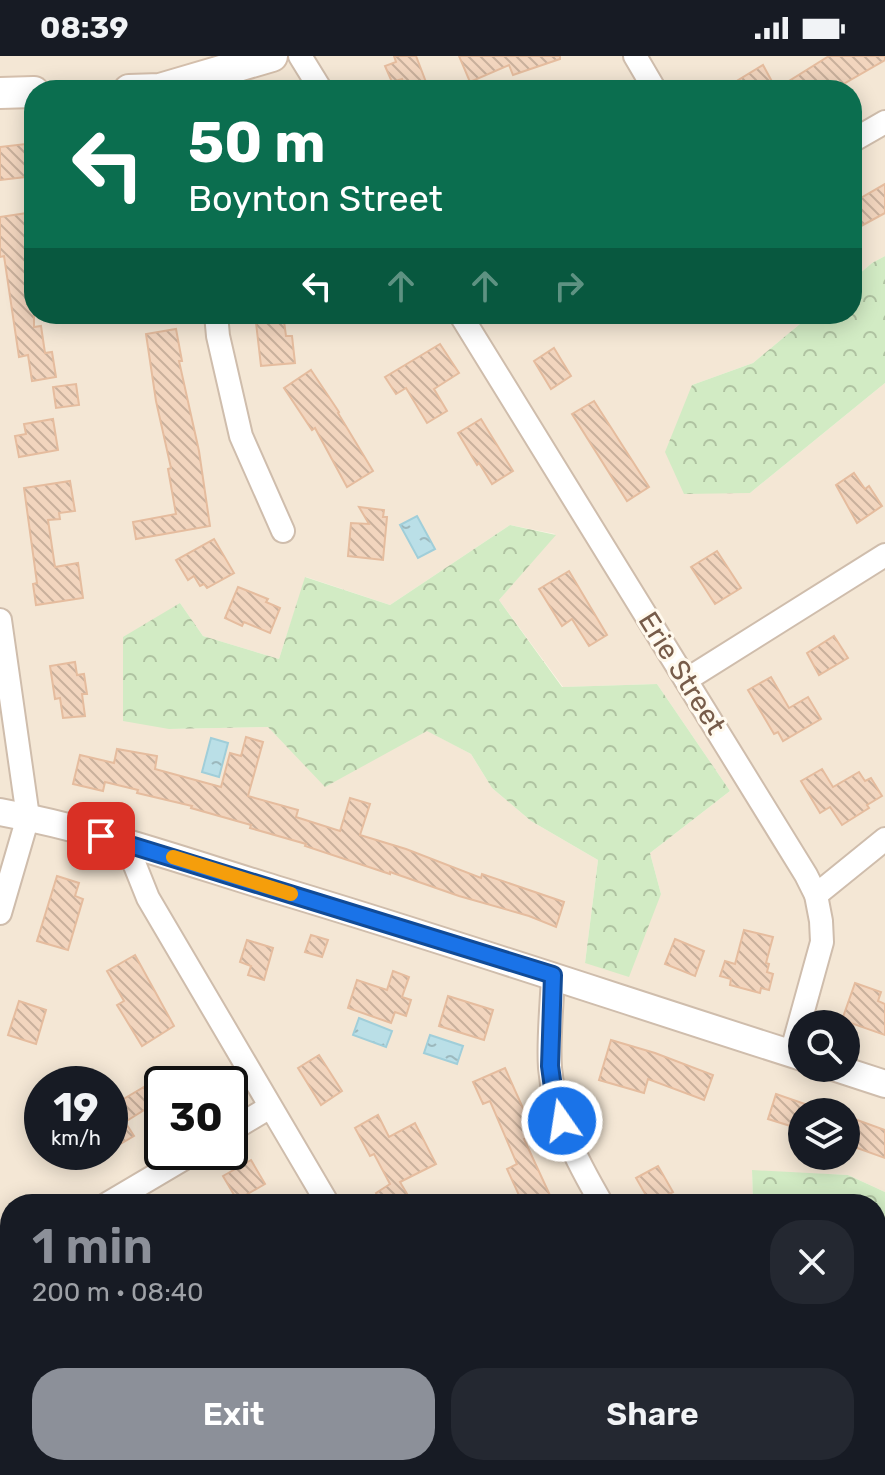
<!DOCTYPE html>
<meta charset="utf-8">
<style>
body{margin:0;font-family:Rubik,sans-serif;background:#242831;color:#f1f3f6;height:100vh;display:flex;flex-direction:column;font-size:30px;white-space:nowrap}
*{box-sizing:border-box;margin:0}
p{font-size:26px;color:#9ea1a6}
.icon{flex:none;width:44px;height:44px;fill:none;stroke:currentColor;stroke-width:2;stroke-linecap:round;stroke-linejoin:round}
.map{position:relative;flex:1;overflow:hidden}
.side{position:absolute;left:0px;top:1138px;width:886px;height:282px;display:flex;flex-direction:column;background:#171b24;border-radius:32px 32px 0 0;box-shadow:0 4px 20px #0003}
.side>*{flex:none}
.hud{position:absolute;left:24px;top:24px;width:838px;height:244px;border-radius:32px;box-shadow:0 4px 20px #0003;background:#0b6e4f;color:#fff;overflow:hidden}
.tools{position:absolute;left:788px;top:954px;display:grid;gap:16px}
.tools a{display:grid;place-items:center;width:72px;height:72px;border-radius:50%;background:#171b24;box-shadow:0 4px 20px #0003;font-size:40px}
.speed{position:absolute;left:24px;top:1010px;display:flex;gap:16px;font-size:40px;font-weight:700;text-align:center}
.speed>*{display:grid;place-content:center;width:104px;height:104px;border-radius:50%;background:#171b24;box-shadow:0 4px 20px #0003;line-height:1}
.speed small{font-size:20px;font-weight:400}
.speed .limit{border:4px solid #111;border-radius:12px;background:#fff;color:#111}
.pin{position:absolute;display:grid;place-items:center;width:68px;height:68px;color:#fff;margin:-34px;border-radius:16px;box-shadow:0 4px 12px #0006}
.me{position:absolute;width:88px;margin:-44px;rotate:347deg;stroke-linejoin:round;filter:drop-shadow(0 0 6px #0008)}
.turn{display:flex;align-items:center;gap:28px;height:168px;padding:0 32px;font-size:36px}
.turn .icon{width:104px;height:104px;stroke-width:2.5}
.turn b{display:block;font-size:56px;line-height:68px}
.lanes{display:flex;align-items:center;height:76px;padding:0 32px;background:#0003;justify-content:center;gap:40px;direction:ltr}
.lanes .off{opacity:.35}
.round{display:grid;place-items:center;flex:none;width:84px;height:84px;border-radius:32px;background:#242831}
.summary{display:flex;align-items:center;justify-content:space-between;height:136px;padding:0 32px}
h1{font-size:48px;font-weight:600;line-height:60px;color:#8c9099}
.action{display:flex;gap:16px;margin-top:auto;padding:16px 32px}
.action a{flex:1;height:92px;border-radius:32px;background:#8c9099;color:#fff;font-size:32px;font-weight:600;line-height:92px;text-align:center}
.action a+a{background:#242831;color:#f1f3f6}
.status{display:flex;justify-content:space-between;align-items:center;height:56px;padding:0 40px;background:#171b24;direction:ltr}
.status svg{height:22px;fill:currentColor}
.map>svg:first-child{display:block}
.residential{fill:#f4e7d5;fill-rule:evenodd}
.forest{fill:url(#forest-crowns)}
.water{fill:url(#water-ripples);stroke:#a0ced9;stroke-width:2}
.building{fill:url(#building-back-hatch);stroke:#e5bc9e;stroke-width:2}
.lines{fill:none;stroke-linecap:round;stroke-linejoin:round}
.minor-casing{stroke:#cfbdac;stroke-width:26}
.tertiary-casing{stroke:#cfbdac;stroke-width:30}
.secondary-casing{stroke:#d4bfac;stroke-width:34}
.minor{stroke:#fff;stroke-width:22}
.tertiary{stroke:#fff;stroke-width:26}
.secondary{stroke:#fff;stroke-width:30}
.route-casing{stroke:#114b97;stroke-width:20}
.route{stroke:#1a73e8;stroke-width:14}
.slow{stroke:#f59e0b;stroke-width:14}
.labels{text-anchor:middle;dominant-baseline:central;stroke-width:6;stroke-linejoin:round;paint-order:stroke}
.street-label{font-size:28px;fill:#775c4a;stroke:#fff9ed}
</style>
<div class="status"><b>08:39</b><svg viewBox="0 0 49 12"><path d="M0 12V9h3v3zM5 12V6h3v6zM10 12V3h3v9zM15 12V0h3v12zM26 1h20v11H26zM47 4h2v5h-2z"/></svg></div>
<div class="map">
<svg width="885" height="1419" viewBox="0 0 885 1419">
<defs>
<pattern id="forest-crowns" width="20" height="18" patternUnits="userSpaceOnUse" patternTransform="scale(2)"><rect width="20" height="18" fill="#d2ebc4"/><path d="M2 6a3 3 0 1 1 6 0M12 15a3 3 0 1 1 6 0" fill="none" stroke="#afc2a1"/></pattern>
<pattern id="water-ripples" width="26" height="14" patternUnits="userSpaceOnUse" patternTransform="scale(2)"><rect width="26" height="14" fill="#badfe7"/><path d="M2 4q2-2 4 0t4 0M15 11q2-2 4 0t4 0" fill="none" stroke="#9cb8bd"/></pattern>
<pattern id="building-back-hatch" width="6" height="6" patternUnits="userSpaceOnUse" patternTransform="scale(2)"><rect width="6" height="6" fill="#f2d5be"/><path d="M-1 5l2 2M0 0l6 6M5-1l2 2" fill="none" stroke="#c9b09c"/></pattern>
</defs>
<rect width="100%" height="100%" fill="#fdf5e6"/>
<path class="residential" d="M 0,0 L 885,0 L 885,200 L 872,207 L 852,224 L 852,34 L 34,34 L 34,258 L 812,258 L 753,307 L 692,329 L 750,437 L 885,327 L 885,1136 L 848,1119 L 752,1115 L 753,1148 L 10,1148 L 10,1410 L 872,1410 L 874,1419 L 0,1419 ZM 510,469 L 555,478 L 499,544 L 563,631 L 657,628 L 730,735 L 650,797 L 661,838 L 585,907 L 598,804 L 531,765 L 492,732 L 471,698 L 426,674 L 325,730 L 268,671 L 169,673 L 180,547 L 203,580 L 279,603 L 306,521 L 390,549 ZM 802,968 L 846,968 L 846,1012 L 802,1012 ZM 42,1028 L 110,1028 L 110,1096 L 42,1096 ZM 162,1028 L 230,1028 L 230,1096 L 162,1096 ZM 802,1056 L 846,1056 L 846,1100 L 802,1100 Z"/>
<g class="forest">
<path d="M 885,200 L 885,327 L 750,437 L 684,438 L 665,396 L 692,329 L 753,307 L 812,258 L 852,258 L 852,224 L 872,207 Z"/>
<path d="M 510,469 L 556,479 L 499,544 L 562,631 L 657,628 L 730,735 L 650,797 L 661,838 L 629,921 L 585,907 L 598,804 L 531,765 L 492,732 L 471,698 L 427,675 L 325,731 L 268,671 L 169,673 L 123,665 L 123,581 L 180,547 L 203,580 L 279,603 L 305,521 L 390,549 Z"/>
<path d="M 752,1114 L 848,1119 L 885,1136 L 885,1419 L 874,1419 L 872,1410 L 876,1410 L 876,1148 L 753,1148 Z"/>
</g>
<g class="water">
<path d="M 417,460 L 435,493 L 418,502 L 400,469 Z"/>
<path d="M 211,682 L 228,687 L 219,721 L 202,716 Z"/>
<path d="M 359,962 L 392,975 L 386,991 L 353,979 Z"/>
<path d="M 430,979 L 463,990 L 457,1008 L 424,997 Z"/>
</g>
<g class="building">
<path d="M 394,0 L 416,0 L 429,34 L 406,34 L 402,23 L 392,26 L 385,10 L 396,6 Z"/>
<path d="M 459,0 L 560,0 L 560,3 L 513,19 L 509,9 L 470,26 Z"/>
<path d="M 829,0 L 885,0 L 885,4 L 833,34 L 722,34 L 763,9 L 776,33 Z"/>
<path d="M 34,87 L 34,120 L 0,124 L 0,91 Z"/>
<path d="M 885,128 L 885,157 L 852,175 L 852,147 Z"/>
<path d="M 34,156 L 34,186 L 28,187 L 34,225 L 34,271 L 41,270 L 45,297 L 52,296 L 56,321 L 32,325 L 28,299 L 19,301 L 4,200 L 0,201 L 0,161 Z"/>
<path d="M 255,258 L 283,258 L 286,280 L 292,280 L 295,307 L 261,310 Z"/>
<path d="M 176,273 L 182,305 L 179,305 L 199,395 L 210,470 L 136,483 L 133,466 L 176,458 L 168,413 L 171,412 L 156,345 L 146,278 Z"/>
<path d="M 440,288 L 459,317 L 434,333 L 447,355 L 427,367 L 406,332 L 396,338 L 385,321 Z"/>
<path d="M 554,292 L 571,320 L 551,333 L 534,305 Z"/>
<path d="M 311,314 L 339,356 L 338,357 L 373,415 L 347,431 L 315,372 L 312,374 L 284,332 Z"/>
<path d="M 76,328 L 79,349 L 56,352 L 53,331 Z"/>
<path d="M 594,345 L 649,431 L 627,445 L 572,358 Z"/>
<path d="M 53,363 L 58,394 L 19,401 L 15,380 L 26,378 L 24,368 Z"/>
<path d="M 481,363 L 513,415 L 492,428 L 479,407 L 477,409 L 458,377 Z"/>
<path d="M 854,417 L 865,433 L 869,430 L 882,450 L 857,467 L 836,429 Z"/>
<path d="M 70,425 L 75,455 L 59,457 L 60,463 L 48,464 L 55,511 L 78,507 L 83,542 L 36,549 L 33,528 L 37,527 L 24,432 Z"/>
<path d="M 359,451 L 384,454 L 383,461 L 387,461 L 383,504 L 348,500 L 351,467 L 369,468 Z"/>
<path d="M 214,483 L 234,517 L 207,532 L 204,528 L 200,530 L 194,520 L 188,524 L 176,504 Z"/>
<path d="M 717,495 L 741,532 L 715,548 L 691,511 Z"/>
<path d="M 569,515 L 607,579 L 589,590 L 572,563 L 562,570 L 539,533 Z"/>
<path d="M 238,531 L 268,543 L 266,546 L 280,552 L 270,577 L 244,566 L 242,570 L 225,562 Z"/>
<path d="M 834,580 L 848,602 L 819,619 L 807,597 Z"/>
<path d="M 75,606 L 77,619 L 84,618 L 87,638 L 82,638 L 85,660 L 63,662 L 60,642 L 55,643 L 50,610 Z"/>
<path d="M 771,621 L 789,652 L 808,641 L 821,663 L 783,685 L 778,676 L 774,678 L 748,634 Z"/>
<path d="M 246,681 L 263,686 L 248,740 L 298,754 L 296,761 L 340,775 L 350,742 L 370,748 L 360,779 L 406,793 L 481,822 L 482,818 L 564,846 L 556,871 L 529,860 L 459,840 L 390,816 L 390,818 L 305,790 L 306,788 L 250,772 L 251,769 L 191,752 L 192,750 L 137,737 L 138,734 L 105,726 L 103,735 L 73,728 L 80,699 L 114,707 L 117,693 L 157,700 L 155,713 L 221,731 L 230,697 L 241,700 Z"/>
<path d="M 822,713 L 833,731 L 859,716 L 865,725 L 871,722 L 882,740 L 867,749 L 869,752 L 842,769 L 830,751 L 820,757 L 801,725 Z"/>
<path d="M 57,820 L 79,827 L 75,840 L 83,843 L 68,894 L 37,885 Z"/>
<path d="M 744,874 L 773,881 L 766,907 L 769,908 L 767,916 L 773,918 L 769,934 L 761,932 L 760,937 L 730,929 L 731,923 L 720,920 L 725,905 L 735,908 Z"/>
<path d="M 311,879 L 328,884 L 322,901 L 305,896 Z"/>
<path d="M 675,883 L 704,895 L 695,920 L 665,908 Z"/>
<path d="M 247,884 L 273,892 L 264,924 L 248,919 L 251,910 L 240,906 Z"/>
<path d="M 135,899 L 174,970 L 142,990 L 117,949 L 124,945 L 107,915 Z"/>
<path d="M 393,915 L 409,921 L 402,941 L 411,944 L 406,960 L 395,956 L 391,967 L 348,952 L 357,924 L 387,934 Z"/>
<path d="M 855,927 L 881,936 L 878,945 L 885,948 L 885,979 L 842,964 Z"/>
<path d="M 448,940 L 493,954 L 484,984 L 439,970 Z"/>
<path d="M 19,945 L 46,954 L 36,988 L 8,979 Z"/>
<path d="M 611,984 L 655,997 L 713,1019 L 704,1044 L 648,1023 L 644,1037 L 599,1024 Z"/>
<path d="M 319,999 L 342,1035 L 321,1049 L 298,1012 Z"/>
<path d="M 505,1012 L 535,1079 L 524,1083 L 554,1148 L 523,1148 L 507,1113 L 517,1108 L 490,1045 L 483,1048 L 473,1026 Z"/>
<path d="M 144,1031 L 152,1049 L 125,1066 L 134,1080 L 110,1094 L 110,1040 L 115,1048 Z"/>
<path d="M 776,1038 L 808,1049 L 805,1056 L 802,1056 L 802,1066 L 800,1073 L 768,1063 Z"/>
<path d="M 378,1059 L 389,1081 L 415,1067 L 436,1108 L 400,1126 L 413,1148 L 382,1148 L 376,1137 L 390,1128 L 374,1098 L 370,1100 L 355,1072 Z"/>
<path d="M 846,1060 L 885,1074 L 885,1102 L 846,1088 Z"/>
<path d="M 251,1104 L 265,1128 L 237,1144 L 223,1120 Z"/>
<path d="M 658,1110 L 673,1136 L 651,1148 L 636,1122 Z"/>
</g>
<g class="lines">
<g class="minor-casing">
<g id="minor">
<path d="M 300,0 L 321,34"/>
<path d="M 635,0 L 655,34"/>
<path d="M 852,85 L 885,66"/>
<path d="M 216,258 L 218,280 L 241,380 L 283,475"/>
<path d="M 460,258 L 806,819 L 816,839 L 821,865 L 822,886 L 791,998"/>
<path d="M 0,564 L 28,761 L 0,857"/>
<path d="M 686,624 L 885,499"/>
<path d="M 126,787 L 148,842 L 328,1148"/>
<path d="M 816,839 L 885,783"/>
<path d="M 553,919 C 552,948 548,983 550,1012 C 554,1062 577,1105 602,1148"/>
<path d="M 230,1075 L 270,1051"/>
<path d="M 107,1148 L 195,1096"/>
<path d="M 0,1211 L 10,1205"/>
<path d="M 0,1273 L 10,1290"/>
<path d="M 81,1410 L 86,1419"/>
<path d="M 482,1410 L 487,1419"/>
<path d="M 760,1410 L 766,1419"/>
<path d="M 111,1419 L 127,1410"/>
</g>
</g>
<g class="tertiary-casing">
<g id="tertiary">
<path d="M 0,756 C 93,773 184,805 275,833 C 452,886 626,945 802,1001"/>
<path d="M 836,1012 L 885,1028"/>
</g>
</g>
<g class="secondary-casing">
<g id="secondary">
<path d="M 129,34 L 160,33 L 272,0"/>
<path d="M 0,37 L 34,36"/>
</g>
</g>
<use href="#minor" class="minor"/>
<use href="#tertiary" class="tertiary"/>
<use href="#secondary" class="secondary"/>
</g>
<g class="lines">
<g class="route-casing">
<path id="route" d="M 101,780 L 553,919 L 550,1010 L 555,1046 L 562,1065"/>
</g>
<use href="#route" class="route"/>
<path class="slow" d="M 173,801 L 291,838"/>
</g>
<g class="labels">
<g class="street-label">
<text transform="translate(682 617) rotate(58)">Erie Street</text>
</g>
</g>
</svg>
<div class="tools">
<a><svg class="icon" aria-label="search" viewBox="0 0 24 24"><circle cx="10" cy="10" r="6"/><path d="M15 15l6 6"/></svg></a>
<a><svg class="icon" aria-label="layers" viewBox="0 0 24 24"><path d="M12 4l9 5-9 5-9-5zM3 14l9 5 9-5"/></svg></a>
</div>
<div class="speed"><div>19<small>km/h</small></div><div class="limit">30</div></div>
<div class="pin" style="left:101px;top:780px;background:#d93025"><svg class="icon" aria-label="arrive" viewBox="0 0 24 24"><path d="M6 21V4h12l-3 4 3 4H6"/></svg></div>
<svg class="me" style="left:562px;top:1065px" viewBox="-20 -20 40 40"><circle r="17" fill="#1a73e8" stroke="#fff" stroke-width="3"/><path d="M0-11L8 9 0 5-8 9z" fill="#fff"/></svg>
<div class="hud">
<div class="turn"><svg class="icon" aria-label="left" viewBox="0 0 24 24"><path d="M17 20v-9H6M10 6l-5 5 5 5"/></svg><div><b>50 m</b>Boynton Street</div></div>
<div class="lanes"><svg class="icon" aria-label="left" viewBox="0 0 24 24"><path d="M17 20v-9H6M10 6l-5 5 5 5"/></svg><svg class="icon off" aria-label="ahead" viewBox="0 0 24 24"><path d="M12 20V5M6 11l6-6 6 6"/></svg><svg class="icon off" aria-label="ahead" viewBox="0 0 24 24"><path d="M12 20V5M6 11l6-6 6 6"/></svg><svg class="icon off" aria-label="right" viewBox="0 0 24 24"><path d="M7 20v-9h11M14 6l5 5-5 5"/></svg></div>
</div>
<section class="side">
<div class="summary"><div><h1>1 min</h1><p>200 m · 08:40</p></div><a class="round"><svg class="icon" aria-label="close" viewBox="0 0 24 24"><path d="M6 6l12 12M18 6L6 18"/></svg></a></div>
<div class="action"><a>Exit</a><a>Share</a></div>
</section>
</div>
